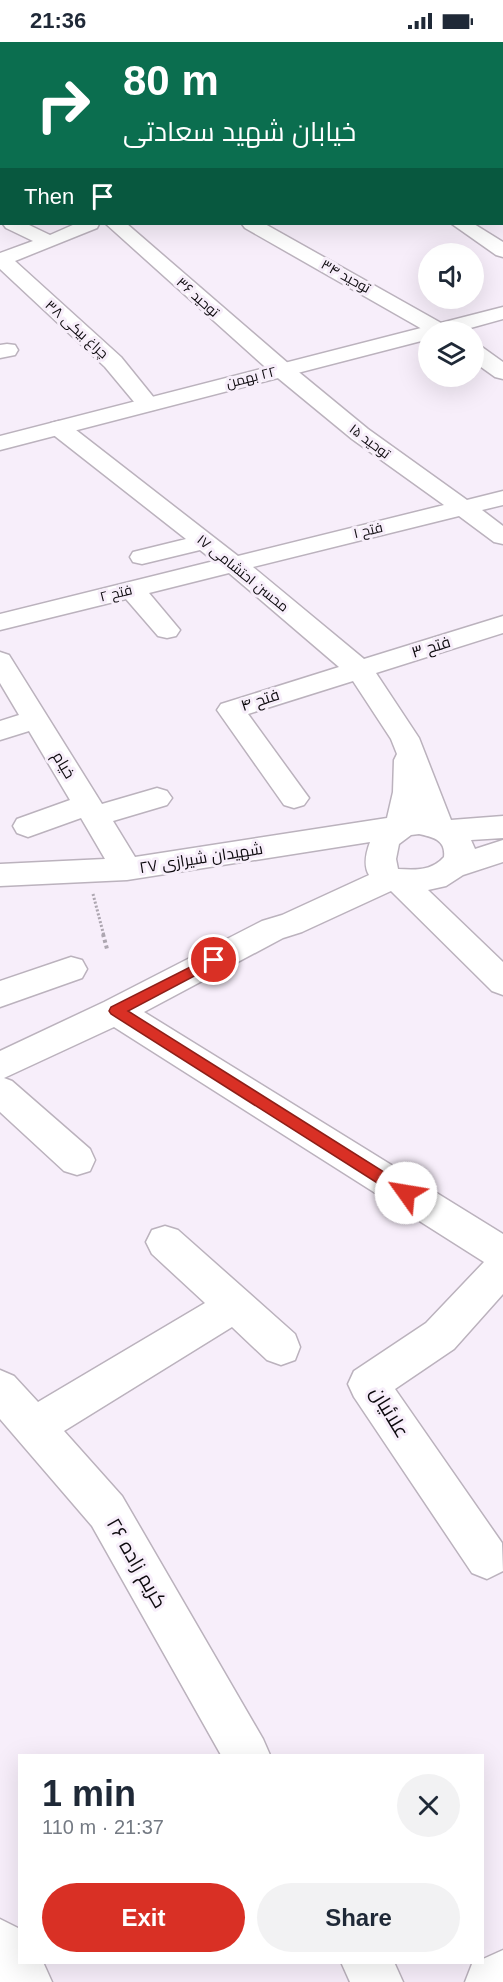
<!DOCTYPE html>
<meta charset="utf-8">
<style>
body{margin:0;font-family:Helvetica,Cairo,sans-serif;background:#f2f2f3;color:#1f2937;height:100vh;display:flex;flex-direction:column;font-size:22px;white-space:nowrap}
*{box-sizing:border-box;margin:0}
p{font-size:20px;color:#747a83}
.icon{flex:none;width:33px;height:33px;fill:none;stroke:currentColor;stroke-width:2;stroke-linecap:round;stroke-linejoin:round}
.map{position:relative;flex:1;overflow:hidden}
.panel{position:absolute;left:18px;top:1712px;width:466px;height:210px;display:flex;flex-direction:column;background:#fff;border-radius:0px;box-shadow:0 6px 24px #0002}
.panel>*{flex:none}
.hud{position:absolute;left:0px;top:0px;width:504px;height:183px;box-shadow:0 6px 24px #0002;background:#0b6e4f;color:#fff;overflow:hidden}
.tools{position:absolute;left:418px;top:201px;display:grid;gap:12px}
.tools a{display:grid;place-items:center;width:66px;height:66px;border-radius:50%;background:#fff;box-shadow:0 6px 24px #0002;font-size:30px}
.pin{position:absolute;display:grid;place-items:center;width:51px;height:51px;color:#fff;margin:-26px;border:3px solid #fff;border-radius:50%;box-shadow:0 2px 6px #0007}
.me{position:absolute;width:66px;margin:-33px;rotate:302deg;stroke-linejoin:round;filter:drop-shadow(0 0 4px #0008)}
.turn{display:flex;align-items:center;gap:21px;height:126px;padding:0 24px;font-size:27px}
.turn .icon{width:78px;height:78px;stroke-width:2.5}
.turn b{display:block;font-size:42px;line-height:51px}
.then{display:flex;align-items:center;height:57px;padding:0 24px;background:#0003;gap:12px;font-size:22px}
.round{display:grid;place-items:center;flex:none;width:63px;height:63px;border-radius:32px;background:#f2f2f3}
.headline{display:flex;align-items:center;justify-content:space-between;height:102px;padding:0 24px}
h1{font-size:36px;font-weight:600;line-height:45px}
.action{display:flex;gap:12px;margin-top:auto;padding:12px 24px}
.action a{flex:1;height:69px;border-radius:36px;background:#d93025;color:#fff;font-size:24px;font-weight:600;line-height:69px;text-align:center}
.action a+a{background:#f2f2f3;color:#1f2937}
.status{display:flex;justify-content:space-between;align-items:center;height:42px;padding:0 30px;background:#fff;direction:ltr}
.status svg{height:16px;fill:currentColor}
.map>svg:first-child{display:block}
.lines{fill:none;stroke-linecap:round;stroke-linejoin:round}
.minor-casing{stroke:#bbb2bd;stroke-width:3}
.major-casing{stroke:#bbb2bd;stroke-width:3}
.path-far1{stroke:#ada6b0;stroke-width:3;stroke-dasharray:2 2;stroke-linecap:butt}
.path{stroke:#ada6b0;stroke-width:4;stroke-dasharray:3 3;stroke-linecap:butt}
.minor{fill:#fff;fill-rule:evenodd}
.major{fill:#fff;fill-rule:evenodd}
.route{fill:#d93025;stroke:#8d1f18;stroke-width:1.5}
.labels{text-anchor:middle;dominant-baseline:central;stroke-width:6;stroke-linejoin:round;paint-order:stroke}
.far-street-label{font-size:14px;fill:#0d0a0e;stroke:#f7eefa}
.street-label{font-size:16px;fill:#0d0a0e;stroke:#f7eefa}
.near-street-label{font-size:20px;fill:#0d0a0e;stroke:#f7eefa}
</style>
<div class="status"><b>21:36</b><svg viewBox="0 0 49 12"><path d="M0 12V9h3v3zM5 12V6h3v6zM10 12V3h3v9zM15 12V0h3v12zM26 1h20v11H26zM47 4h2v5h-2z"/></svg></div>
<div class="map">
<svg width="503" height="1940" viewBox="0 0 503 1940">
<rect width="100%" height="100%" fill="#f7eefa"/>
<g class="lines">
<g class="minor-casing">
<g id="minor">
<path d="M 37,0 L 58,0 L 59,2 L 38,2 Z"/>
<path d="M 162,0 L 182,0 L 183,2 L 163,2 Z"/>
<path d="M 373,0 L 393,0 L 394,2 L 374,2 Z"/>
<path d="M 450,0 L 468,0 L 449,2 Z"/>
<rect x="502" y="29" width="1" height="10"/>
<rect x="0" y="49" width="2" height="11"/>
<rect x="502" y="73" width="1" height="10"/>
<path d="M 3,182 L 27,182 L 50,193 L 75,182 L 99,182 L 97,186 L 15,219 L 121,315 L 159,362 L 156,367 L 148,369 L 140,367 L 105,325 L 0,227 L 0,211 L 33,199 L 6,186 Z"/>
<path d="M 106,182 L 127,182 L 289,322 L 368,387 L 467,458 L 503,449 L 503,463 L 482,468 L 503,484 L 503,502 L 494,500 L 459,474 L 253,525 L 364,617 L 503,574 L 503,591 L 376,631 L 419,696 L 451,778 L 503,774 L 503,796 L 471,798 L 475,807 L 503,798 L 503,820 L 463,833 L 446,844 L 428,848 L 503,920 L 503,953 L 492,949 L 391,849 L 302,890 L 283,896 L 144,970 L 503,1192 L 503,1252 L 454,1307 L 395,1347 L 502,1501 L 503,1529 L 487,1537 L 472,1531 L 354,1355 L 348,1342 L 354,1329 L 426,1281 L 484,1220 L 114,985 L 4,1036 L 12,1039 L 90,1107 L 95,1118 L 90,1129 L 77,1133 L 64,1129 L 0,1070 L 0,1009 L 104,960 L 262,879 L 282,873 L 369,833 C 363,823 366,811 370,800 L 127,838 L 0,844 L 0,822 L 105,817 L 81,776 L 28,795 L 17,791 L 13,784 L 17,777 L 70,758 L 29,689 L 0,698 L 0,679 L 19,673 L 0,641 L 0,610 L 9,613 L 102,762 L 157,746 L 167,749 L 172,756 L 167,763 L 113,779 L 135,815 L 387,776 L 393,750 L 394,718 L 397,712 L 391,697 L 353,639 L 248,672 L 309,756 L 304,763 L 294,766 L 284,763 L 217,668 L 221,662 L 339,625 L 229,531 L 149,551 L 180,588 L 176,594 L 167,596 L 158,594 L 126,557 L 0,588 L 0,572 L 214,519 L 200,508 L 142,522 L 133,520 L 130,515 L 133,510 L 186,497 L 51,391 L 48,386 L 51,381 L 59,379 L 67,381 L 238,514 L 444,463 L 352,397 L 273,332 ZM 419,792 C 433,795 446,798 444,815 C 432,829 415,828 398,827 L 396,817 L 399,802 L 411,793 Z"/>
<path d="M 242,182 L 265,182 L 450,286 L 453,290 L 429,291 L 245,186 Z"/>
<path d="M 452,182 L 474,182 L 503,200 L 503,215 L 496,213 Z"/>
<path d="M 7,302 L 15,303 L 18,308 L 15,313 L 0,316 L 0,303 Z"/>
<path d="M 474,304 L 482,305 L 503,320 L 503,337 L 495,335 L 474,320 Z"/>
<path d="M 71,915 L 82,918 L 87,927 L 82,936 L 0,965 L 0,939 Z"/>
<path d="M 165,1184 L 178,1188 L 295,1292 L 300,1305 L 295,1318 L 281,1323 L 267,1318 L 232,1285 L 64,1389 L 122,1454 L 263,1697 L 270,1713 L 221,1713 L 92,1484 L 0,1377 L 0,1328 L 14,1334 L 38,1360 L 205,1261 L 152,1212 L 146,1200 L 152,1188 Z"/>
<path d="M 0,1877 L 20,1887 L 20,1920 L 43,1920 L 52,1940 L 0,1940 Z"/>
<path d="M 341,1920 L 394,1920 L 403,1940 L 350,1940 Z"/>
</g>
</g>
<g class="major-casing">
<g id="major">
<path d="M 503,265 L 503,277 L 456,290 L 429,290 L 429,297 L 0,408 L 0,394 Z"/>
<path d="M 503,1908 L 503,1940 L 465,1940 L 472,1922 L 483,1920 L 483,1917 Z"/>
</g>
</g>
<path class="path-far1" d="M 93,852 L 104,894"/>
<path class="path" d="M 103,892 L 107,907"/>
<use href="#minor" class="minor"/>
<use href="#major" class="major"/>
</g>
<path class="route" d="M 214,913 L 219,914 L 221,918 L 219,921 L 128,969 L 411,1147 L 414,1151 L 411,1156 L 406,1158 L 401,1156 L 111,972 L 109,969 L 111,965 Z"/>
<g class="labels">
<g class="far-street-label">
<text transform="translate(346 234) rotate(29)">توحید ۳۴</text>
<text transform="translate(198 255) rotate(42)">توحید ۳۶</text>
<text transform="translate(77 287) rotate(42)">چراغ بیکی ۳۸</text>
<text transform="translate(251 335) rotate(-14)">٢٢ بهمن</text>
<text transform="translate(370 399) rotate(37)">توحید ۱۵</text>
<text transform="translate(368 488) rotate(-13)">فتح ۱</text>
<text transform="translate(243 531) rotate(39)">محسن احتشامی ۱۷</text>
<text transform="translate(116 551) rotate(-14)">فتح ۲</text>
</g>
<g class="street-label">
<text transform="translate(431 605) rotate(-17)">فتح ۳</text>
<text transform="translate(260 658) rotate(-18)">فتح ۴</text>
<text transform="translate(64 723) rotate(59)">خیام</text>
<text transform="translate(201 816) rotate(-9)">شهیدان شیرازی ۲۷</text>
</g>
<g class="near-street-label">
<text transform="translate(390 1370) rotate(59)">علائیان</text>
<text transform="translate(137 1521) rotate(60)">کریم زاده ۲۶</text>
</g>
</g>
</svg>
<div class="tools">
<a><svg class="icon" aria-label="sound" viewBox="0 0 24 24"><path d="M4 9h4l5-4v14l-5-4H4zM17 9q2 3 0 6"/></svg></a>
<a><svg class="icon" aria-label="layers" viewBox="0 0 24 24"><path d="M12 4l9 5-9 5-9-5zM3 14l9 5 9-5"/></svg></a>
</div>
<div class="pin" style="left:214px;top:918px;background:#d93025"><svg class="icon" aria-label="arrive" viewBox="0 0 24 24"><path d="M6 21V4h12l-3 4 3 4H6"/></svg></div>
<svg class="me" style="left:406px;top:1151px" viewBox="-20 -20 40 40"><circle r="19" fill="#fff"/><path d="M0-13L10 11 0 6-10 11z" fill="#d93025"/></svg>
<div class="hud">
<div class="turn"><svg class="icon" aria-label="right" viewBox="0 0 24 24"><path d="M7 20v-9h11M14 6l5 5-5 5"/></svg><div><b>80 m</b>خیابان شهید سعادتی</div></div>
<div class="then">Then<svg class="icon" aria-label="arrive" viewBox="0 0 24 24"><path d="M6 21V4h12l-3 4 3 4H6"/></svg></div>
</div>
<section class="panel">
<div class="headline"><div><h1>1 min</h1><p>110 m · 21:37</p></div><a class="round"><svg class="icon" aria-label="close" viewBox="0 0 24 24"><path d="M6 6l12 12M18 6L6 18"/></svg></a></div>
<div class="action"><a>Exit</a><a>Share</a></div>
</section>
</div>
